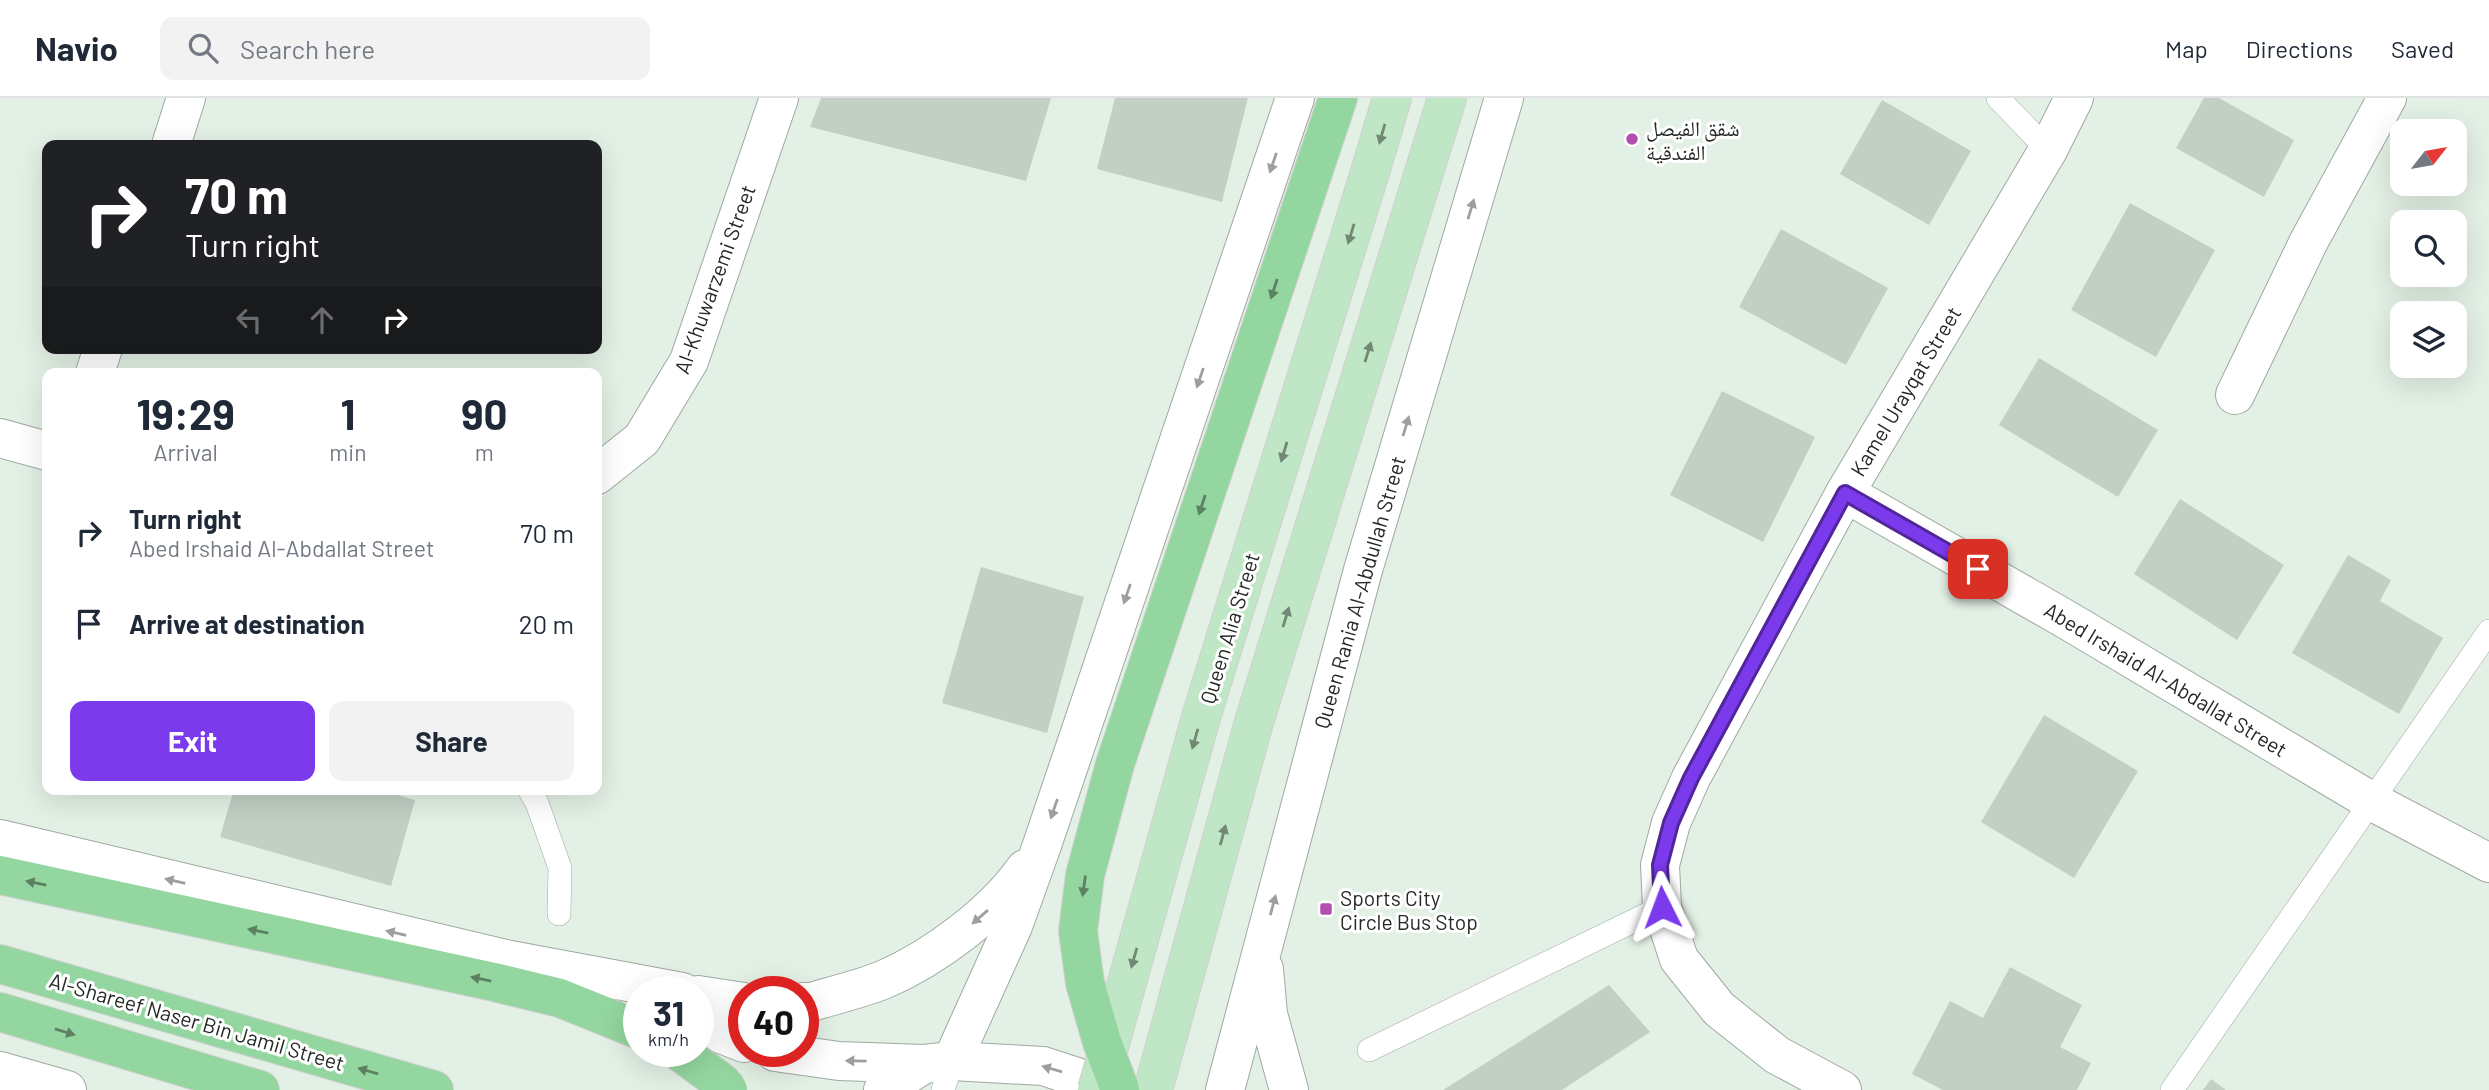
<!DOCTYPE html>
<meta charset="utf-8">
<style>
body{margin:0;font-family:Barlow,"Noto Naskh Arabic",sans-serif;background:#f2f2f3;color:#1f2937;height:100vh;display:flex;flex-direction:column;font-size:26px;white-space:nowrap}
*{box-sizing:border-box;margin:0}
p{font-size:23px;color:#747a83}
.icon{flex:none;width:38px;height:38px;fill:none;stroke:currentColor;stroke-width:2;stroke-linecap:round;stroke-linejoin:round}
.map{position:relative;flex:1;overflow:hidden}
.sheet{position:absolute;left:42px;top:270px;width:560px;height:427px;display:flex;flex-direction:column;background:#fff;border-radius:14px;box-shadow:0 7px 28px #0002}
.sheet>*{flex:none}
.top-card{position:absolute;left:42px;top:42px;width:560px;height:214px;border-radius:14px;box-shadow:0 7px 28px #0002;background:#202124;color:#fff;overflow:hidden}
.needle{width:46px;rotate:59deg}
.buttons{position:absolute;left:2390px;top:21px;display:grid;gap:14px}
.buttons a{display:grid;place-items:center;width:77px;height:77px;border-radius:14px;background:#fff;box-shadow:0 7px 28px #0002;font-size:35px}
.speed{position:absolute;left:623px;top:878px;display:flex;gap:14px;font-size:35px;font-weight:700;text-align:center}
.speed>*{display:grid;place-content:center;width:91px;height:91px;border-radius:50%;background:#fff;box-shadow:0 7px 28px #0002;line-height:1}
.speed small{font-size:18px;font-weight:400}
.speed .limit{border:10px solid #d22;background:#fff;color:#111}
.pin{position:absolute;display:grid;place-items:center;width:60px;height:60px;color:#fff;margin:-30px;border-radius:14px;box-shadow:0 4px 10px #0006}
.me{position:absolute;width:77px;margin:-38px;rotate:357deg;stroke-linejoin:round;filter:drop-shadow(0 0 5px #0008)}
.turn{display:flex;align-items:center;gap:24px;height:147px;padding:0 28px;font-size:32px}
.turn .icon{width:91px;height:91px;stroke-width:2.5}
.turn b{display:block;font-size:49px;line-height:60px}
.lanes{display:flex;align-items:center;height:66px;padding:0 28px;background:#0003;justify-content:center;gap:35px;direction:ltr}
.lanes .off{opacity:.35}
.eta{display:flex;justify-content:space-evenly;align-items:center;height:119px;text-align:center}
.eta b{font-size:42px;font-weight:700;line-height:49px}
.action{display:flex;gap:14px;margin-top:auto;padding:14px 28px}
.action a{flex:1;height:80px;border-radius:14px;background:#7c3aed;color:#fff;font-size:28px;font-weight:700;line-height:80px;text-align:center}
.action a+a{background:#f2f2f3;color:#1f2937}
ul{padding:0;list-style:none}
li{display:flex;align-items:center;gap:21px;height:91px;padding:0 28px}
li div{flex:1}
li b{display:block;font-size:26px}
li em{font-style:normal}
header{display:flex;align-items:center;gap:42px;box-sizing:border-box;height:98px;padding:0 35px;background:#fff;border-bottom:2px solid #e0e1e3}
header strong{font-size:33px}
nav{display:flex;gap:38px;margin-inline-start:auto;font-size:24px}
.search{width:490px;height:63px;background:#f2f2f3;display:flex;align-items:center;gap:18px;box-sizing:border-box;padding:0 24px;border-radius:14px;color:#747a83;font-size:26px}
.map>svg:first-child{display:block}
.building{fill:#c2cfc4}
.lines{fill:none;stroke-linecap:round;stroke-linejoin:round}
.lane-casing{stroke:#9eaaa0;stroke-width:24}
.street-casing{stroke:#9eaaa0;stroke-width:40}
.secondary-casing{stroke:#9eaaa0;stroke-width:40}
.primary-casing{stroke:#cfd0cf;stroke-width:40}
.highway-casing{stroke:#cfd0cf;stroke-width:40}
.lane{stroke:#fff;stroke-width:23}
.street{stroke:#fff;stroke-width:38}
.secondary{stroke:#fff;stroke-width:38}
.primary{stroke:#bfe6c5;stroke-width:38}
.highway{stroke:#94d69f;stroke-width:38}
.primary-bridge-casing{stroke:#cfd0cf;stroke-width:40;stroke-linecap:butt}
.highway-bridge-casing{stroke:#cfd0cf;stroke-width:40;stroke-linecap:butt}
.primary-bridge{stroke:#bfe6c5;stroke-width:38}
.highway-bridge{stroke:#94d69f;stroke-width:38}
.oneway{fill:#728875}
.oneway2{fill:#9c9f9d}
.oneway3{fill:#5c8062}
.route-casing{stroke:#51269a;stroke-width:18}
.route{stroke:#7c3aed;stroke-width:12}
.poi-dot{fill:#b44eb1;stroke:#fff;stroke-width:2.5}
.labels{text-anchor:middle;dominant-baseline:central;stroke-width:6;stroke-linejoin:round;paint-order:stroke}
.poi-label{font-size:21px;fill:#242925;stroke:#fff;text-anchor:start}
.street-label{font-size:21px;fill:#242925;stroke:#fff}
</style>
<header>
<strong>Navio</strong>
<div class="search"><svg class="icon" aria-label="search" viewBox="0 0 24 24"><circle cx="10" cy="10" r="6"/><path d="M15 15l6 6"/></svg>Search here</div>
<nav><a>Map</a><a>Directions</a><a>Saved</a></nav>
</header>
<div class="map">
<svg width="2489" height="992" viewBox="0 0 2489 992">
<rect width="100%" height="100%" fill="#e3f0e5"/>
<g class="building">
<path d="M 821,0 L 1051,0 L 1026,83 L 810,29 Z"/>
<path d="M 1115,0 L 1248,0 L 1222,104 L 1097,71 Z"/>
<path d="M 2204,0 L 2219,0 L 2294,42 L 2264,99 L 2176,50 Z"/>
<path d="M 1882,2 L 1971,53 L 1929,127 L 1840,76 Z"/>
<path d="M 2130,105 L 2215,152 L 2156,259 L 2071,212 Z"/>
<path d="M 1781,131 L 1888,190 L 1846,267 L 1739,209 Z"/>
<path d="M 2039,260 L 2158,332 L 2118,399 L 1999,327 Z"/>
<path d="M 1722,293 L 1815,339 L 1763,444 L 1670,397 Z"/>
<path d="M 2180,401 L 2284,467 L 2237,542 L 2134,476 Z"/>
<path d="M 2348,457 L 2391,482 L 2380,503 L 2443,540 L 2399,616 L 2292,555 Z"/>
<path d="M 981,469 L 1084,499 L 1047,635 L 942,605 Z"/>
<path d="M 2044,617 L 2138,673 L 2074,780 L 1981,724 Z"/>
<path d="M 234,691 L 377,691 L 415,702 L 391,788 L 220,739 Z"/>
<path d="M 2010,869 L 2082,907 L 2060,949 L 2091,965 L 2077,992 L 1943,992 L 1912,976 L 1950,903 L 1983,920 Z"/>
<path d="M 1609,887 L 1650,934 L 1562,992 L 1443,992 Z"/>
<path d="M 2211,981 L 2226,992 L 2203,992 Z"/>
</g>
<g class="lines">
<g class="lane-casing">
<g id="lane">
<path d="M 1998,0 L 2048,52"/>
<path d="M 529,691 L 537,705 L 560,770 L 559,816"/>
<path d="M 1369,952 L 1662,809"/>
<path d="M 943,992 L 952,963"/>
<path d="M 2172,992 L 2489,533"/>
</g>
</g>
<g class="street-casing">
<g id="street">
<path d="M 171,47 L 186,0"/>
<path d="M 95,275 L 103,250"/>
<path d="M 2235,297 L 2309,143 L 2387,0"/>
<path d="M 0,340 L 47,353"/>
<path d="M 597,377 L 642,341 L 689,263 L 779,0"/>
</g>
</g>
<g class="secondary-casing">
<g id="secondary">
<path d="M 1845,395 L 2067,522 L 2371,703 L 2489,765"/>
<path d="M 0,741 L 510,862 L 682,894"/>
<path d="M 1264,871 L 1268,916 L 1289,992"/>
<path d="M 698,897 L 744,904"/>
<path d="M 803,904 L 811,904 C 835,897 860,891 883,882 C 934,860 993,816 1025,771"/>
<path d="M 698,927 L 744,945"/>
<path d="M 775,954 L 839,963 L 924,966"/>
<path d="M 952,963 L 1013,828 L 1041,750 L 1295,0"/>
<path d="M 0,973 L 67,992"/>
<path d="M 883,992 L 924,966 L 952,963 L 1043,968 L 1117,992"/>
<path d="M 1225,992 L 1363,472 L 1504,0"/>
<path d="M 1842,992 L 1777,957 L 1719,911 L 1679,861 L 1662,809 L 1660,767 L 1671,725 L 1691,680 L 1845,395 L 2048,52 L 2074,0"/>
</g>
</g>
<g class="primary-casing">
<g id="primary">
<path d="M 1371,71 L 1392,0"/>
<path d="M 1153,992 L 1254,624 L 1447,0"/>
</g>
</g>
<g class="highway-casing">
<g id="highway">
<path d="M 0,777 L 494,884 L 560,900 L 639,932"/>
<path d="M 0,866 L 434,992"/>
<path d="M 1085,885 L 1078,833 L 1085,777 L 1115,666 L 1338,0"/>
<path d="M 0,914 L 260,992"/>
</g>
</g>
<use href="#lane" class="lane"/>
<use href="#street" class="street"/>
<use href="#secondary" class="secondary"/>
<use href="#primary" class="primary"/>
<use href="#highway" class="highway"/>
<g class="primary-bridge-casing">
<path id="primary-bridge" d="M 1097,992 L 1202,616 L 1371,71"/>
</g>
<g class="highway-bridge-casing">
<g id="highway-bridge">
<path d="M 1085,885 L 1102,944 L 1120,992"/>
<path d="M 680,954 L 721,984 L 728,992"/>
</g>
</g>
<use href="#primary-bridge" class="primary-bridge"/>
<use href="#highway-bridge" class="highway-bridge"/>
</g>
<defs><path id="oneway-solid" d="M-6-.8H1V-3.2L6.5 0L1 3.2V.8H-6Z" transform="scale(1.75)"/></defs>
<g class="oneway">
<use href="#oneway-solid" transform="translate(1382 36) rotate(106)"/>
<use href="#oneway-solid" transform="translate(1351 136) rotate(107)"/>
<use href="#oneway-solid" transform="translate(1368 254) rotate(-73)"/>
<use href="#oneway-solid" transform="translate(1284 354) rotate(107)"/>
<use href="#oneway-solid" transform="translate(1286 519) rotate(-73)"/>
<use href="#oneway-solid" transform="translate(1195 641) rotate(106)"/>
<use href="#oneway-solid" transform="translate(1223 737) rotate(-75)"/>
<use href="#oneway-solid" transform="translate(1134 860) rotate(106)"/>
</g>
<g class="oneway2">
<use href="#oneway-solid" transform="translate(1273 65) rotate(109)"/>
<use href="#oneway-solid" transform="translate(1471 111) rotate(-73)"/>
<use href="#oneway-solid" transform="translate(1200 280) rotate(109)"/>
<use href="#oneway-solid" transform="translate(1406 328) rotate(-73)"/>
<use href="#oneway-solid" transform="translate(1127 496) rotate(109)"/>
<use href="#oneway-solid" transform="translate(1054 711) rotate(109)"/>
<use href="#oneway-solid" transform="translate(175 783) rotate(-167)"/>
<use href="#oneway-solid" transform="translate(1273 807) rotate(-75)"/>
<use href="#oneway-solid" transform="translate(980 819) rotate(139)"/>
<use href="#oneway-solid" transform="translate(396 835) rotate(-167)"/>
<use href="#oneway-solid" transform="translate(856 963) rotate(-179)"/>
<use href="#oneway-solid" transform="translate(1052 971) rotate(-164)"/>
</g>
<g class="oneway3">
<use href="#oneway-solid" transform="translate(1274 191) rotate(108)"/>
<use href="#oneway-solid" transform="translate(1202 407) rotate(108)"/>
<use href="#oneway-solid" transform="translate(36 785) rotate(-168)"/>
<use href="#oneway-solid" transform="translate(1084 788) rotate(98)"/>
<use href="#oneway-solid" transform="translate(258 833) rotate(-168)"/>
<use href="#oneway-solid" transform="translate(481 881) rotate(-168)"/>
<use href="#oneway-solid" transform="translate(65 934) rotate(17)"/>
<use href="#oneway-solid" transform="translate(368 973) rotate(-164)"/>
</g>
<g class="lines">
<g class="route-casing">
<path id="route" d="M 1662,809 L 1660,767 L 1671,725 L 1691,680 L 1845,395 L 1978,471"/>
</g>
<use href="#route" class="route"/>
</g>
<g class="poi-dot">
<circle cx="1632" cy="41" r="7"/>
<rect x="1319" y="804" width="14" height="14" rx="3.5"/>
</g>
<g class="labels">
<g class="poi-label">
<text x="1646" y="29">شقق الفيصل<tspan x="1646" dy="24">الفندقية</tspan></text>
<text x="1340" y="799">Sports City<tspan x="1340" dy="24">Circle Bus Stop</tspan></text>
</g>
<g class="street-label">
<text transform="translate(714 181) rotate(-70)">Al-Khuwarzemi Street</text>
<text transform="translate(1905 293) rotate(-59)">Kamel Urayqat Street</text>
<text transform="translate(1359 494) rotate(-74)">Queen Rania Al-Abdullah Street</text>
<text transform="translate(1229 530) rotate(-73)">Queen Alia Street</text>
<text transform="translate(2166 581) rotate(31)">Abed Irshaid Al-Abdallat Street</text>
<text transform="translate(197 923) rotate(16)">Al-Shareef Naser Bin Jamil Street</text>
</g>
</g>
</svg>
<div class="buttons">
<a><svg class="needle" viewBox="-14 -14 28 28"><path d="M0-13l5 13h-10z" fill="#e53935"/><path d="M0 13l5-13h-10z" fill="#747a83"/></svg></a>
<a><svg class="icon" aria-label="search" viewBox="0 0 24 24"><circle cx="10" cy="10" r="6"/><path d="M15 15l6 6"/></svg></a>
<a><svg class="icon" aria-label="layers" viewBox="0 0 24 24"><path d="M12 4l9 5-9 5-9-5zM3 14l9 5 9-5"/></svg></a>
</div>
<div class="speed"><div>31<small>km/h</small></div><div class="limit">40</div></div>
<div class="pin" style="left:1978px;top:471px;background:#d93025"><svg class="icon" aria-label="arrive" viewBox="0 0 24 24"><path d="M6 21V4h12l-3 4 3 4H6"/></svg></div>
<svg class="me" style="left:1662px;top:809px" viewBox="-20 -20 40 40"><path d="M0-17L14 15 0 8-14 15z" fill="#7c3aed" stroke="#fff" stroke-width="4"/></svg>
<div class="top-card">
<div class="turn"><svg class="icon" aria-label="right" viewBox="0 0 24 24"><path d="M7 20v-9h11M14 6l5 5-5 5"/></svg><div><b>70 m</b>Turn right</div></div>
<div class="lanes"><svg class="icon off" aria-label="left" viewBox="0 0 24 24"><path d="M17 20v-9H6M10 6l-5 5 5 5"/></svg><svg class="icon off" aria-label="ahead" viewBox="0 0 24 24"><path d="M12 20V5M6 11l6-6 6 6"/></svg><svg class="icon" aria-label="right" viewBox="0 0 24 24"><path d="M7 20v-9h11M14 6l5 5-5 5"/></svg></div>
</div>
<section class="sheet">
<div class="eta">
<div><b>19:29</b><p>Arrival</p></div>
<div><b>1</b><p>min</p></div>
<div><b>90</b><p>m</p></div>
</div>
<ul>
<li><svg class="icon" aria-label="right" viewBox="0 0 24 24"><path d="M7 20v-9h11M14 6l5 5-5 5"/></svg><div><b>Turn right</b><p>Abed Irshaid Al-Abdallat Street</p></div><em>70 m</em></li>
<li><svg class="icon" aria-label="arrive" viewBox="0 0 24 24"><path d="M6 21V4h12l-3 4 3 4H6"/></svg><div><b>Arrive at destination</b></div><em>20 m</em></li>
</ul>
<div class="action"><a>Exit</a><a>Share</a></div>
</section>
</div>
